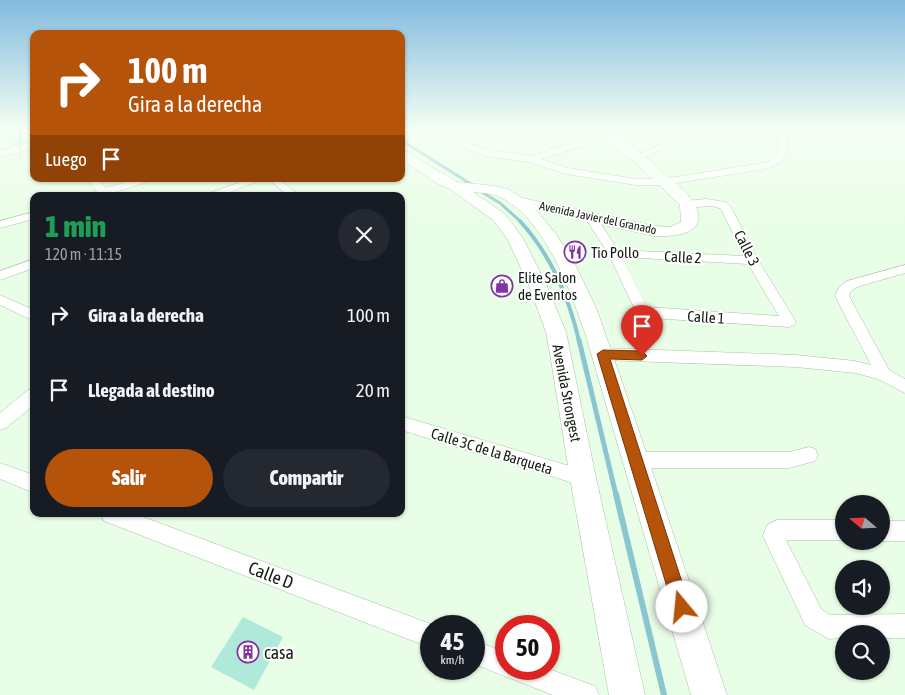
<!DOCTYPE html>
<html lang="es">
<meta charset="utf-8">
<style>
body{margin:0;font-family:"Asap Condensed",sans-serif;background:#242831;color:#f1f3f6;height:100vh;display:flex;flex-direction:column;font-size:19px;white-space:nowrap}
*{box-sizing:border-box;margin:0}
p{font-size:16px;color:#9ea1a6}
.icon{flex:none;width:28px;height:28px;fill:none;stroke:currentColor;stroke-width:2;stroke-linecap:round;stroke-linejoin:round}
.map{position:relative;flex:1;overflow:hidden}
.details{position:absolute;left:30px;top:192px;width:375px;height:325px;display:flex;flex-direction:column;background:#171b24;border-radius:10px;box-shadow:0 1px 4px #0004}
.details>*{flex:none}
.guide{position:absolute;left:30px;top:30px;width:375px;height:152px;border-radius:10px;box-shadow:0 1px 4px #0004;background:#b45309;color:#fff;overflow:hidden}
.needle{width:32px;rotate:289deg}
.buttons{position:absolute;left:835px;top:495px;display:grid;gap:10px}
.buttons a{display:grid;place-items:center;width:55px;height:55px;border-radius:50%;background:#171b24;box-shadow:0 1px 4px #0004;font-size:25px}
.speed{position:absolute;left:420px;top:615px;display:flex;gap:10px;font-size:25px;font-weight:700;text-align:center}
.speed>*{display:grid;place-content:center;width:65px;height:65px;border-radius:50%;background:#171b24;box-shadow:0 1px 4px #0004;line-height:1}
.speed small{font-size:12px;font-weight:400}
.speed .limit{border:8px solid #d22;background:#fff;color:#111}
.pin{position:absolute;display:grid;place-items:center;width:42px;height:42px;color:#fff;margin:-51px -21px;border-radius:50% 50% 50% 0;rotate:-45deg;box-shadow:0 0 5px #0007}
.pin .icon{rotate:45deg}
.me{position:absolute;width:55px;margin:-28px;rotate:343deg;stroke-linejoin:round;filter:drop-shadow(0 0 4px #0008)}
.turn{display:flex;align-items:center;gap:18px;height:105px;padding:0 15px;font-size:22px}
.turn .icon{width:65px;height:65px;stroke-width:2.5}
.turn b{display:block;font-size:35px;line-height:42px}
.then{display:flex;align-items:center;height:48px;padding:0 15px;background:#0003;gap:10px;font-size:19px}
.round{display:grid;place-items:center;flex:none;width:52px;height:52px;border-radius:26px;background:#242831}
.overview{display:flex;align-items:center;justify-content:space-between;height:85px;padding:0 15px}
h1{font-size:30px;font-weight:800;line-height:38px;color:#1e9e55}
.cta{display:flex;gap:10px;margin-top:auto;padding:10px 15px}
.cta a{flex:1;height:58px;border-radius:30px;background:#b45309;color:#fff;font-size:20px;font-weight:800;line-height:58px;text-align:center}
.cta a+a{background:#242831;color:#f1f3f6}
ul{padding:0;list-style:none}
li{display:flex;align-items:center;gap:15px;height:75px;padding:0 15px}
li div{flex:1}
li b{display:block;font-size:19px}
li em{font-style:normal}
.map>svg:first-child{display:block}
.lines{fill:none;stroke-linecap:round;stroke-linejoin:round}
.stream-far3{stroke:#8ac5d0;stroke-width:3}
.stream-far2{stroke:#8ac5d0;stroke-width:4}
.stream-far1{stroke:#8ac5d0;stroke-width:5}
.stream{stroke:#8ac5d0;stroke-width:6}
.building{fill:#afe9da}
.street-casing{stroke:#a8c0a4;stroke-width:1}
.secondary-casing{stroke:#a8c0a4;stroke-width:1}
.street{fill:#fff;fill-rule:evenodd}
.secondary{fill:#fff;fill-rule:evenodd}
.route{fill:#b45309;stroke:#753606}
.labels{text-anchor:middle;dominant-baseline:central;stroke-width:4;stroke-linejoin:round;paint-order:stroke}
.far-street-label{font-size:12px;fill:#131c12;stroke:#fff}
.street-label{font-size:15px;fill:#131c12;stroke:#fff}
.poi-label{font-size:15px;fill:#131c12;stroke:#fff;text-anchor:start}
.near-street-label{font-size:18px;fill:#131c12;stroke:#fff}
.near-poi-label{font-size:18px;fill:#131c12;stroke:#fff;text-anchor:start}
</style>
<div class="map">
<svg width="905" height="695" viewBox="0 0 905 695">
<rect width="100%" height="100%" fill="#e9fee6"/>
<g class="lines">
<g class="stream-far3">
<path d="M 401,140 L 474,186"/>
<path d="M 480,191 L 500,203 L 521,222"/>
</g>
<path class="stream-far2" d="M 520,221 C 550,254 569,298 579,341"/>
<path class="stream-far1" d="M 579,340 L 616,495"/>
<path class="stream" d="M 616,494 L 664,695"/>
</g>
<g class="building">
<path d="M 17,131 L 25,142 L 12,146 L 4,134 Z"/>
<path d="M 243,617 L 283,637 L 254,690 L 211,667 Z"/>
</g>
<g class="lines">
<g class="street-casing">
<g id="street">
<path d="M 421,131 L 432,131 L 488,150 L 531,156 L 596,136 L 600,139 L 599,141 L 541,159 L 568,168 L 636,179 L 663,179 L 769,162 L 778,154 L 779,131 L 787,131 C 788,153 789,163 765,169 L 663,185 L 636,185 L 566,174 L 529,162 L 486,156 L 422,133 Z"/>
<path d="M 635,131 L 644,131 C 638,139 621,144 612,143 L 610,141 Z"/>
<path d="M 689,131 L 699,131 L 641,159 L 638,160 L 633,157 Z"/>
<path d="M 34,142 L 34,148 L 0,157 L 0,151 Z"/>
<path d="M 87,179 L 97,179 L 106,188 L 137,179 L 152,179 L 151,181 L 102,196 L 87,196 L 88,194 L 97,191 Z"/>
<path d="M 249,179 L 263,179 L 220,196 L 206,196 L 207,194 Z"/>
<path d="M 268,179 L 279,179 L 300,196 L 289,196 Z"/>
<path d="M 707,199 L 726,202 L 731,207 L 758,260 L 796,322 L 794,325 L 789,327 L 651,318 L 637,314 L 608,253 L 584,216 L 590,213 L 594,214 L 618,250 L 744,256 L 721,209 C 709,202 691,212 682,204 L 687,201 ZM 622,257 L 748,264 L 779,316 L 647,307 Z"/>
<path d="M 34,212 L 34,219 L 0,228 L 0,221 Z"/>
<path d="M 34,259 L 34,268 L 0,280 L 0,271 Z"/>
<path d="M 905,265 L 905,273 L 857,287 L 850,292 L 849,296 L 889,370 L 905,379 L 905,393 L 878,379 L 855,373 L 796,367 L 603,360 L 598,358 L 595,354 L 598,350 L 603,348 L 796,355 L 855,361 L 871,365 L 835,296 L 839,287 L 847,281 Z"/>
<path d="M 0,295 L 34,310 L 34,321 L 0,305 Z"/>
<path d="M 34,389 L 34,405 L 6,428 L 0,430 L 0,413 L 28,390 Z"/>
<path d="M 401,416 L 583,470 L 590,472 L 592,478 L 590,484 L 583,486 L 401,430 Z"/>
<path d="M 809,447 L 815,449 L 818,455 L 815,461 L 789,468 L 636,468 L 630,466 L 627,460 L 630,454 L 636,452 L 789,452 Z"/>
<path d="M 0,463 L 34,475 L 34,493 L 0,479 Z"/>
<path d="M 101,514 L 135,514 L 431,624 L 436,626 L 431,626 L 431,648 L 104,521 Z"/>
<path d="M 777,520 L 844,520 L 844,540 L 786,540 L 821,609 L 830,615 L 905,614 L 905,638 L 881,638 L 881,634 L 844,634 L 844,638 L 829,639 L 805,625 L 763,536 L 767,525 Z"/>
<rect x="881" y="521" width="24" height="20"/>
<path d="M 474,640 L 506,653 L 506,669 L 549,669 L 595,686 L 599,695 L 553,695 L 474,664 Z"/>
</g>
</g>
<g class="secondary-casing">
<path id="secondary" d="M 590,131 C 594,131 601,130 605,131 C 625,136 649,160 664,174 C 673,182 688,192 694,203 C 711,234 675,237 654,236 L 536,210 L 556,234 L 573,260 L 597,310 L 640,434 L 727,695 L 691,695 L 586,336 C 571,293 546,220 502,198 C 493,193 483,193 473,192 L 505,214 L 524,240 L 547,286 L 566,332 L 596,478 L 645,695 L 609,695 L 570,478 L 550,354 L 546,332 L 529,286 L 508,240 L 493,220 L 450,189 L 438,184 L 401,159 L 401,149 L 457,182 L 495,186 L 508,189 L 522,198 L 654,226 L 670,227 L 681,222 L 680,205 L 633,160 Z"/>
</g>
<use href="#street" class="street"/>
<use href="#secondary" class="secondary"/>
</g>
<linearGradient id="sky" x2="0" y2="1"><stop stop-color="#82bbde"/><stop offset="0.57" stop-color="#f5fff4"/><stop offset="1" stop-color="#f5fff4" stop-opacity="0"/></linearGradient>
<rect width="905" height="228" fill="url(#sky)"/>
<path class="route" d="M 603,350 L 642,351 L 647,356 L 642,360 L 610,359 L 690,607 L 688,613 L 682,616 L 676,613 L 673,607 L 597,354 Z"/>
<defs>
<g id="restaurant-ring" transform="scale(1.125)"><circle r="9.5" fill="#fff" stroke="#8333a2" stroke-width="1.5"/><path d="M-5-6h1v4h1v-4h1v4h1v-4h1v5L-1.5 .5V6h-2V.5L-5-1ZM5-6V6H3V1.5H1.5Q1.5-4 5-6Z" fill="#8333a2"/></g>
<g id="shop-ring" transform="scale(1.125)"><circle r="9.5" fill="#fff" stroke="#8333a2" stroke-width="1.5"/><path d="M-5-2.5h2.3a2.7 3.5 0 0 1 5.4 0H5L5.5 6h-11ZM-1.5-2.5h3a1.5 2.3 0 0 0-3 0Z" fill="#8333a2"/></g>
<g id="building-ring" transform="scale(1.125)"><circle r="9.5" fill="#fff" stroke="#8333a2" stroke-width="1.5"/><path d="M-4-6H4V6H1V3H-1V6H-4ZM-2.5-4.3h1.7v1.8h-1.7ZM.8-4.3h1.7v1.8H.8ZM-2.5-1h1.7V.8h-1.7ZM.8-1h1.7V.8H.8Z" fill="#8333a2"/></g>
</defs>
<g fill-rule="evenodd">
<use href="#restaurant-ring" x="575" y="252"/>
<use href="#shop-ring" x="502" y="286"/>
<use href="#building-ring" x="248" y="652"/>
</g>
<g class="labels">
<g class="far-street-label">
<text transform="translate(598 218) rotate(12)">Avenida Javier del Granado</text>
</g>
<g class="street-label">
<text transform="translate(747 248) rotate(63)">Calle 3</text>
<text transform="translate(683 257) rotate(3)">Calle 2</text>
<text transform="translate(706 317) rotate(4)">Calle 1</text>
<text transform="translate(567 393) rotate(79)">Avenida Strongest</text>
<text transform="translate(492 451) rotate(17)">Calle 3C de la Barqueta</text>
</g>
<g class="poi-label">
<text x="591" y="252">Tio Pollo</text>
<text x="518" y="277">Elite Salon<tspan x="518" dy="17">de Eventos</tspan></text>
</g>
<g class="near-street-label">
<text transform="translate(271 575) rotate(21)">Calle D</text>
</g>
<g class="near-poi-label">
<text x="264" y="652">casa</text>
</g>
</g>
</svg>
<div class="buttons">
<a><svg class="needle" viewBox="-14 -14 28 28"><path d="M0-13l5 13h-10z" fill="#e53935"/><path d="M0 13l5-13h-10z" fill="#9ea1a6"/></svg></a>
<a><svg class="icon" aria-label="sound" viewBox="0 0 24 24"><path d="M4 9h4l5-4v14l-5-4H4zM17 9q2 3 0 6"/></svg></a>
<a><svg class="icon" aria-label="search" viewBox="0 0 24 24"><circle cx="10" cy="10" r="6"/><path d="M15 15l6 6"/></svg></a>
</div>
<div class="speed"><div>45<small>km/h</small></div><div class="limit">50</div></div>
<div class="pin" style="left:642px;top:356px;background:#d93025"><svg class="icon" aria-label="arrive" viewBox="0 0 24 24"><path d="M6 21V4h12l-3 4 3 4H6"/></svg></div>
<svg class="me" style="left:682px;top:607px" viewBox="-20 -20 40 40"><circle r="19" fill="#fff"/><path d="M0-13L10 11 0 6-10 11z" fill="#b45309"/></svg>
<div class="guide">
<div class="turn"><svg class="icon" aria-label="right" viewBox="0 0 24 24"><path d="M7 20v-9h11M14 6l5 5-5 5"/></svg><div><b>100 m</b>Gira a la derecha</div></div>
<div class="then">Luego<svg class="icon" aria-label="arrive" viewBox="0 0 24 24"><path d="M6 21V4h12l-3 4 3 4H6"/></svg></div>
</div>
<section class="details">
<div class="overview"><div><h1>1 min</h1><p>120 m · 11:15</p></div><a class="round"><svg class="icon" aria-label="close" viewBox="0 0 24 24"><path d="M6 6l12 12M18 6L6 18"/></svg></a></div>
<ul>
<li><svg class="icon" aria-label="right" viewBox="0 0 24 24"><path d="M7 20v-9h11M14 6l5 5-5 5"/></svg><div><b>Gira a la derecha</b></div><em>100 m</em></li>
<li><svg class="icon" aria-label="arrive" viewBox="0 0 24 24"><path d="M6 21V4h12l-3 4 3 4H6"/></svg><div><b>Llegada al destino</b></div><em>20 m</em></li>
</ul>
<div class="cta"><a>Salir</a><a>Compartir</a></div>
</section>
</div>
